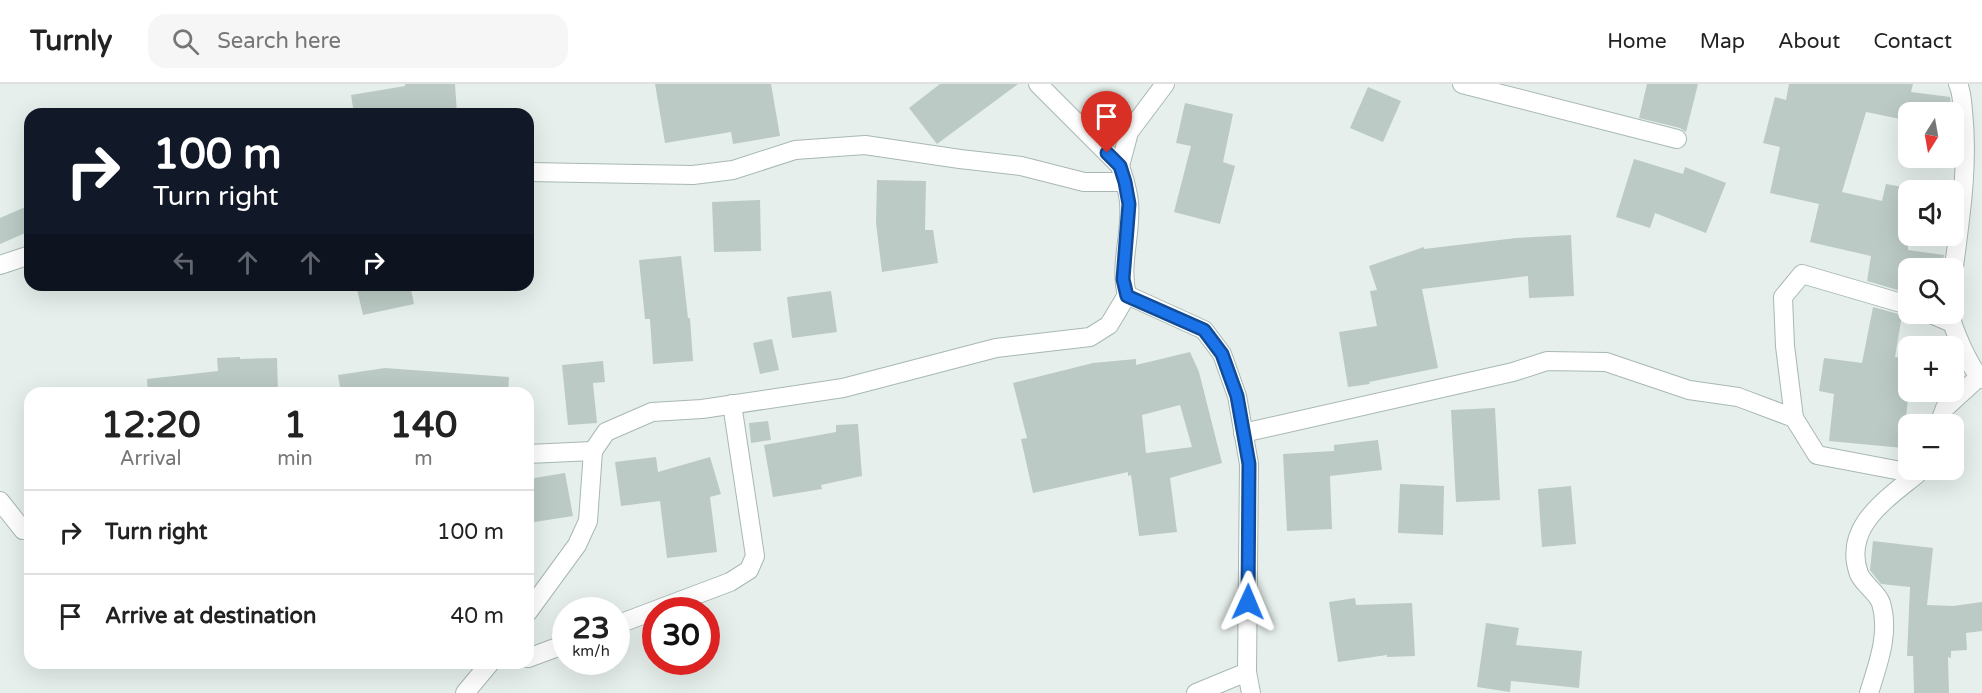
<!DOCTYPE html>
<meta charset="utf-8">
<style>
body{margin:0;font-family:"Varela Round",sans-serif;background:#f6f6f6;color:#222;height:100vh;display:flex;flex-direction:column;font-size:22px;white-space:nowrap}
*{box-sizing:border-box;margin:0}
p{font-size:20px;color:#767676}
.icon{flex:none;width:33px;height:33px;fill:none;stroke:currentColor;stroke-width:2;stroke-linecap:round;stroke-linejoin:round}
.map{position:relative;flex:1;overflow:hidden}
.drawer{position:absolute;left:24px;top:303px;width:510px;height:282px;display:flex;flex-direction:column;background:#fff;border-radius:18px;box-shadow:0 6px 24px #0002}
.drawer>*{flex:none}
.hud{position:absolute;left:24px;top:24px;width:510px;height:183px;border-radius:18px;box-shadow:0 6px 24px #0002;background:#111827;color:#fff;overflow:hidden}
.needle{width:39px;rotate:191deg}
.tools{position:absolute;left:1898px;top:18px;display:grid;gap:12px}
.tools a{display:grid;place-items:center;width:66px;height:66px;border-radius:12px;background:#fff;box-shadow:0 6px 24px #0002;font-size:30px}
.speed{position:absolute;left:552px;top:513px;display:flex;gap:12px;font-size:30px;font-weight:700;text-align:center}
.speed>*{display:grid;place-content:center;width:78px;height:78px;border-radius:50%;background:#fff;box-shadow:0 6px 24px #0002;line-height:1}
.speed small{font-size:15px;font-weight:400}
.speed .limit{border:9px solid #d22;background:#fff;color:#111}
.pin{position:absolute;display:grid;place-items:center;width:51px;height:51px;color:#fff;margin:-62px -26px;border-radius:50% 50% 50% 0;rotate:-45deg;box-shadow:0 0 6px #0007}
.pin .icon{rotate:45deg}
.me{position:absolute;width:66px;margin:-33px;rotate:1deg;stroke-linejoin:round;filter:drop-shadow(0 0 4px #0008)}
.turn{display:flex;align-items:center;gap:21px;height:126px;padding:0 30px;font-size:27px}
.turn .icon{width:78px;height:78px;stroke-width:2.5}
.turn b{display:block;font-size:42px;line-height:51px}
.lanes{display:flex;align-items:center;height:57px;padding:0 30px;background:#0003;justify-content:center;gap:30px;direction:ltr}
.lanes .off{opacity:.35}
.eta{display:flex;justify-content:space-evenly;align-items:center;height:102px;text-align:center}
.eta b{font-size:36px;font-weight:700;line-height:42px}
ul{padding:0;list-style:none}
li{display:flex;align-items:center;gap:18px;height:84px;padding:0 30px;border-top:2px solid #e0e0e0}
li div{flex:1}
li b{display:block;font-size:22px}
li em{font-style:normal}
header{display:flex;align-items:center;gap:36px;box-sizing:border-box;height:84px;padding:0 30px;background:#fff;border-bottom:2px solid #e0e0e0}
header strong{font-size:28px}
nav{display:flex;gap:33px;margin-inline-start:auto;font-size:21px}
.search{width:420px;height:54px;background:#f6f6f6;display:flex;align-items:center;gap:15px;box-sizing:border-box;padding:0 21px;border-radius:18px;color:#767676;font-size:22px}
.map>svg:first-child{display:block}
.building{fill:#bbcac4;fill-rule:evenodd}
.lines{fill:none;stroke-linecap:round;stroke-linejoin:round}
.minor-casing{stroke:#a8b8b2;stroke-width:20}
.minor{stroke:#fff;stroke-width:18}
.route-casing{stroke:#114b97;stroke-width:15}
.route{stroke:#1a73e8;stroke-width:10}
</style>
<header>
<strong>Turnly</strong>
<div class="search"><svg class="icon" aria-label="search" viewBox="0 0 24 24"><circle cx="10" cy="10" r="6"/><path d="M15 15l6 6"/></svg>Search here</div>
<nav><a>Home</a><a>Map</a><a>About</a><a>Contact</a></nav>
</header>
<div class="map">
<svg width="1982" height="609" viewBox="0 0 1982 609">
<rect width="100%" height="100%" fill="#e6efeb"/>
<g class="building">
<path d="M 405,0 L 455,0 L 457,30 L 354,30 L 351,11 L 405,2 Z"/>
<path d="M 655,0 L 771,0 L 780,52 L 733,60 L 731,48 L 665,59 Z"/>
<path d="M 940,0 L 1018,0 L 937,60 L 909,24 Z"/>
<path d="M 1647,0 L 1698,0 L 1686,48 L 1680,44 L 1639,34 Z"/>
<path d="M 1789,0 L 1913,0 L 1911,8 L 1950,13 L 1952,28 L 1906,28 L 1905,36 L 1866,28 L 1842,108 L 1882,117 L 1886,100 L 1908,104 L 1908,166 L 1944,171 L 1942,184 L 1908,184 L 1908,209 L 1867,197 L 1871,172 L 1810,158 L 1819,120 L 1770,109 L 1780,63 L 1763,59 L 1775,13 L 1786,16 Z"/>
<path d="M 1368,3 L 1401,17 L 1383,58 L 1350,44 Z"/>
<path d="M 1185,19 L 1233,30 L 1223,78 L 1235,82 L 1220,140 L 1174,128 L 1191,62 L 1176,59 Z"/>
<path d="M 1634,75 L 1683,90 L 1685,83 L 1726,99 L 1706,149 L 1655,129 L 1650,144 L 1616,133 Z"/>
<path d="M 877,96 L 926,97 L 925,146 L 933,146 L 938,179 L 882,188 L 876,139 Z"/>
<path d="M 760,116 L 761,167 L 714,168 L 712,118 Z"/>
<path d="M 30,121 L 30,147 L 0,160 L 0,134 Z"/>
<path d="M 1571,151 L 1574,212 L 1529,214 L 1528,192 L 1422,205 L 1438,284 L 1369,298 L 1370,300 L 1348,303 L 1339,248 L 1377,242 L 1370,207 L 1377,206 L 1369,182 L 1424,163 L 1424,165 L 1516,154 Z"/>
<path d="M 681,172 L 688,234 L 690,234 L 693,277 L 653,280 L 650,235 L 645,235 L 639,176 Z"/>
<path d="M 356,201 L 410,201 L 414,220 L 363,231 Z"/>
<path d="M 831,207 L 837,248 L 792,254 L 787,213 Z"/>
<path d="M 1873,223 L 1902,231 L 1895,273 L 1908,274 L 1908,314 L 1903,364 L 1829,357 L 1834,310 L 1819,307 L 1824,274 L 1862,279 Z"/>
<path d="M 772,255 L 779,286 L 760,290 L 753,259 Z"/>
<path d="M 1190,268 L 1199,288 L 1222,379 L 1170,394 L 1177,448 L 1139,452 L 1131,391 L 1128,392 L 1128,388 L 1033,409 L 1021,355 L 1027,354 L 1013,299 L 1093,279 L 1136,275 L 1136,281 ZM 1180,321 L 1192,363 L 1146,369 L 1142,331 Z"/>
<path d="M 240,273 L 240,275 L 277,274 L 278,309 L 148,309 L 147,295 L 218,287 L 217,274 Z"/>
<path d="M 603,277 L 605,298 L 593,299 L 597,339 L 568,341 L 562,281 Z"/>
<path d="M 385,284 L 509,293 L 508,309 L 341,309 L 338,291 Z"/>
<path d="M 1495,324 L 1500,416 L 1456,418 L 1451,326 Z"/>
<path d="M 768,337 L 771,356 L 751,359 L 749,339 Z"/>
<path d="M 858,340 L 862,392 L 821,401 L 822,405 L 773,413 L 764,361 L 836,348 L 836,341 Z"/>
<path d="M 1378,356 L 1382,386 L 1330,392 L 1332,445 L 1287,447 L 1283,370 L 1334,367 L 1334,361 Z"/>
<path d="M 656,373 L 658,388 L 710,373 L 721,410 L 710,413 L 717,468 L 667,474 L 660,417 L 621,422 L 615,378 Z"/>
<path d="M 565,389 L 573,432 L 528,439 L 528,395 Z"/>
<path d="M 1400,400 L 1444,402 L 1443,451 L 1398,449 Z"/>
<path d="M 1571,402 L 1576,460 L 1542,463 L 1538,405 Z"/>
<path d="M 1873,457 L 1933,464 L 1927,521 L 1953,522 L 1982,518 L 1982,547 L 1966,549 L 1967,566 L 1951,567 L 1951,574 L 1948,573 L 1949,609 L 1914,609 L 1913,572 L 1907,572 L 1910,503 L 1881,500 L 1873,490 L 1870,486 Z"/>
<path d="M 1355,514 L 1356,521 L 1412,519 L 1415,572 L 1387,573 L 1387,571 L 1338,578 L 1329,518 Z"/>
<path d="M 1486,539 L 1519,544 L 1516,561 L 1582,567 L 1579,604 L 1511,597 L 1510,608 L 1477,603 Z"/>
</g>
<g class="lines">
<g class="minor-casing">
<g id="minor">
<path d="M 1038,0 L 1120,82 C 1124,94 1128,106 1129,118 C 1132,150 1119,180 1127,211 L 1204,246 L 1222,270 L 1237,312 L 1249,380 L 1247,588 L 1251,609"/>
<path d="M 1462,0 L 1677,55"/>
<path d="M 1120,82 L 1129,48 L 1165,0"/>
<path d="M 528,88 L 693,91 L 733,86 L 795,66 L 865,61 L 960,75 L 1021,82 L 1084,98 L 1125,98"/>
<path d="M 0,181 L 30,171"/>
<path d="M 1953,190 C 1960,136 1969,82 1963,27 C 1962,18 1962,8 1958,0"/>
<path d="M 1931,230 L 1952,239"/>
<path d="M 1950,230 C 1953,245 1970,285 1982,295"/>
<path d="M 1794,334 L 1785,262 L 1783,213 L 1802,190 L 1908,221"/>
<path d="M 1939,340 L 1945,324 L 1979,293"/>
<path d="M 1243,349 L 1513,288 L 1547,277 L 1606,278 L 1689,306 L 1738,313 L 1794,334 L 1817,371 L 1917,390"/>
<path d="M 528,370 L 593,367"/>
<path d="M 0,417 L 23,446 L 30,444"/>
<path d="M 528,528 L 577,461 L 588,437 L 593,367 L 606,348 L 652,328 L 702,325 L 843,304 L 996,264 L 1090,253 L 1109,241 L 1127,211"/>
<path d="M 616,541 L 730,498 L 749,486 L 755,472 L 732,320"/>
<path d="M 528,574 L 566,560"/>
<path d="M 465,609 L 490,579"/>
<path d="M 1196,609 L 1247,588"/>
<path d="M 1869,609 C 1878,580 1890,549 1881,519 C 1877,508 1864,501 1859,490 C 1842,443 1887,415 1917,390 L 1920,386"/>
</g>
</g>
<use href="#minor" class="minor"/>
</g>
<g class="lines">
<g class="route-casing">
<path id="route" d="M 1107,69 L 1120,82 L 1125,98 L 1129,120 L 1123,195 L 1127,212 L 1204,246 L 1222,270 L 1237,312 L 1249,380 L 1248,518"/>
</g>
<use href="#route" class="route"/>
</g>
</svg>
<div class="tools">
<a><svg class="needle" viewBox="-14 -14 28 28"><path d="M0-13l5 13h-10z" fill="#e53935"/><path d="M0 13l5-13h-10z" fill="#767676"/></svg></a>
<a><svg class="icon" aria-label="sound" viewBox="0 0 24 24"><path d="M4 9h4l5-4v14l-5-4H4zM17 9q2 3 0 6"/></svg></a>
<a><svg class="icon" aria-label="search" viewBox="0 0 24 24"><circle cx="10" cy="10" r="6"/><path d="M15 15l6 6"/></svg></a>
<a>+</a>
<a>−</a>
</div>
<div class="speed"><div>23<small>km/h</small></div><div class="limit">30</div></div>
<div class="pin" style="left:1107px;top:69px;background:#d93025"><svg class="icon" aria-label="arrive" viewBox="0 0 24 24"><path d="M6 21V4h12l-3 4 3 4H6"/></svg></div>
<svg class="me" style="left:1248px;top:518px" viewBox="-20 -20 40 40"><path d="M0-17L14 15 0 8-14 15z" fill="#1a73e8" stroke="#fff" stroke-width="4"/></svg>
<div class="hud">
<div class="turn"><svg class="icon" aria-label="right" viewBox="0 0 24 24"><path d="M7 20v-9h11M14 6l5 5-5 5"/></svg><div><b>100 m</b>Turn right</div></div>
<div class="lanes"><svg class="icon off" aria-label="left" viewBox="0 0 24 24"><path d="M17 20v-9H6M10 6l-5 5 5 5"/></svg><svg class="icon off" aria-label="ahead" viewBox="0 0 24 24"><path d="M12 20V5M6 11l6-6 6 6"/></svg><svg class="icon off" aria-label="ahead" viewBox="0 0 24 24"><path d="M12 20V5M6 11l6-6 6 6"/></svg><svg class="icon" aria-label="right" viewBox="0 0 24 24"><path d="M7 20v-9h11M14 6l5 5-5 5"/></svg></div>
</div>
<section class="drawer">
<div class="eta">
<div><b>12:20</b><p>Arrival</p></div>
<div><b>1</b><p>min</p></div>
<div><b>140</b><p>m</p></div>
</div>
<ul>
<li><svg class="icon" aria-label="right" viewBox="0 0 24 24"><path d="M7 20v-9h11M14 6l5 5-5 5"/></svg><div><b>Turn right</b></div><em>100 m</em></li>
<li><svg class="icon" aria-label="arrive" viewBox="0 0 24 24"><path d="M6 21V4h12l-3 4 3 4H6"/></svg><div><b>Arrive at destination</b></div><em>40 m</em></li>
</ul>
</section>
</div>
